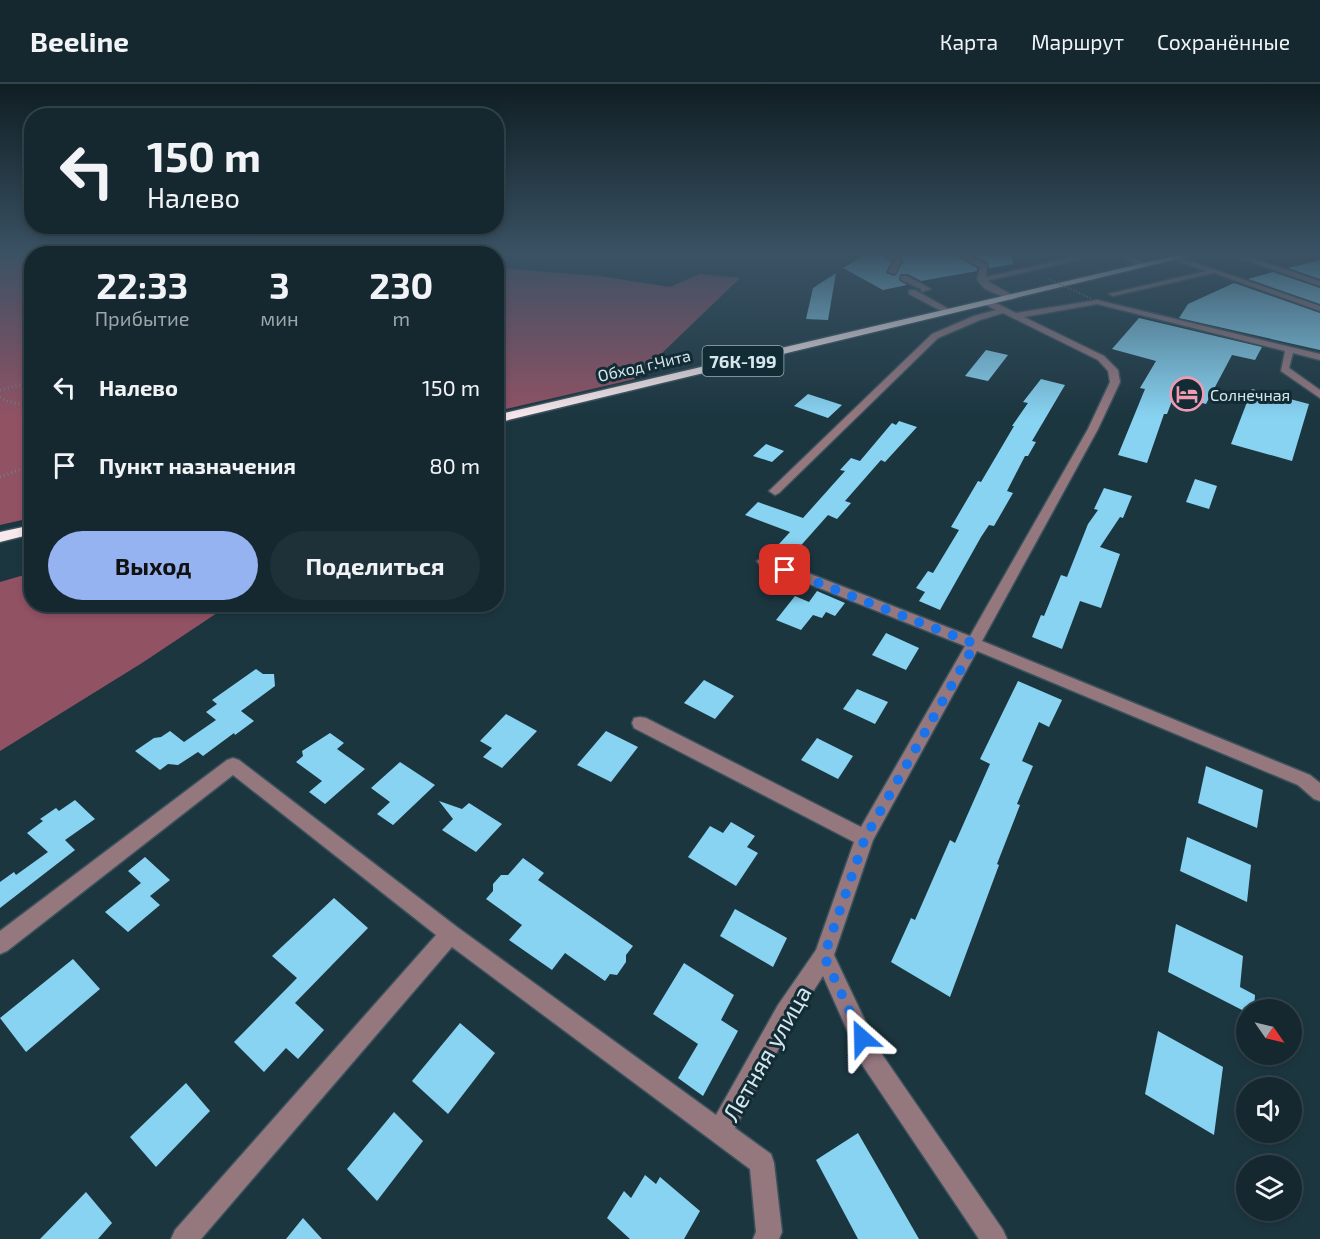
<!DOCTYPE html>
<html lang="ru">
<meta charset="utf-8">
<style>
body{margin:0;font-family:"Exo 2",sans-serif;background:#1e3038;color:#f1f3f6;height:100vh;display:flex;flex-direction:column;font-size:22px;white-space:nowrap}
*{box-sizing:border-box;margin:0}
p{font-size:20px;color:#9da6ab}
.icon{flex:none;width:33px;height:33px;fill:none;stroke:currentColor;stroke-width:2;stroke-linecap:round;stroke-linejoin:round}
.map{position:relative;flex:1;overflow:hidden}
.sheet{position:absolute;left:24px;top:162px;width:480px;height:366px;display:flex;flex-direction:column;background:#152830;border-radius:24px;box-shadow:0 3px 9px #0003,0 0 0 2px #34444c}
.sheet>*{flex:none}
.top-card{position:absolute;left:24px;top:24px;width:480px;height:126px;border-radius:24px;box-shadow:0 3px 9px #0003,0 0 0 2px #34444c;background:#152830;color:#f1f3f6;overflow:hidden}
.needle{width:39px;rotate:124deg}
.tools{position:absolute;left:1236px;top:915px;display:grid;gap:12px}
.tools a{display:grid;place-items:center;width:66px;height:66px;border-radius:50%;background:#152830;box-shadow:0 3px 9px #0003,0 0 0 2px #34444c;font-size:30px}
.pin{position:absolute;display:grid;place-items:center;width:51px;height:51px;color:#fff;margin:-26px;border-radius:12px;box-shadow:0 3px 9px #0006}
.me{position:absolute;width:66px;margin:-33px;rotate:335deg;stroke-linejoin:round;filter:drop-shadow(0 0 4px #0008)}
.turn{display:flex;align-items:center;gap:21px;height:126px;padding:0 24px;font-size:27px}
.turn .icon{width:78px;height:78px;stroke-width:2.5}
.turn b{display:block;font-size:42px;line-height:51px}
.eta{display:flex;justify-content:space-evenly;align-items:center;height:102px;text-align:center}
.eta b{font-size:36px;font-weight:700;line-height:42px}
.action{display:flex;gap:12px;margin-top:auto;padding:12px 24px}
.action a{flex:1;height:69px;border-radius:36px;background:#95b2f1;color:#111;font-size:24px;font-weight:700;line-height:69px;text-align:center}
.action a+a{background:#1e3038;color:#f1f3f6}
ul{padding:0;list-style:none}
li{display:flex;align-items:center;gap:18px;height:78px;padding:0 24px}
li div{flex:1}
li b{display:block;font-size:22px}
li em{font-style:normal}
header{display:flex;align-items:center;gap:36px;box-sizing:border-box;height:84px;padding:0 30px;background:#152830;border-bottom:2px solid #34444c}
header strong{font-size:28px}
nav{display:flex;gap:33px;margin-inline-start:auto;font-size:21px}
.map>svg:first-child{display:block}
.forest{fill:#915264}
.building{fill:#88d3f2}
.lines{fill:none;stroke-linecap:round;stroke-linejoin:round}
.minor-casing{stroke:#3a525c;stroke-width:3}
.highway-casing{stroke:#3a525c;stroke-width:3}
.path-far1{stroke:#6a8089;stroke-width:2;stroke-dasharray:1 2;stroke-linecap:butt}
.path{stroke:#6a8089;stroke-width:3;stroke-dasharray:1 3;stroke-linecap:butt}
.minor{fill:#95777e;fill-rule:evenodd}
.highway{fill:#f8e8ec;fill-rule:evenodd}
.path-bridge{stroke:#6a8089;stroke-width:2;stroke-dasharray:1 2;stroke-linecap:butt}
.route{stroke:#1a73e8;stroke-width:10;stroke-dasharray:0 18}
.labels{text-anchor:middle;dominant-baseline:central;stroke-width:6;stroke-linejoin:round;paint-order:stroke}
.far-street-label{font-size:16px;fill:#d7e6ed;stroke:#122c36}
.far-poi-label{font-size:16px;fill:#d7e6ed;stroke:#122c36;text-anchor:start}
.shield{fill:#122c36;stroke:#9caeb6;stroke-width:1.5}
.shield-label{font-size:18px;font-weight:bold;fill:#d7e6ed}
.near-street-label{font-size:24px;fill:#d7e6ed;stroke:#122c36}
</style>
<header>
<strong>Beeline</strong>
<nav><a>Карта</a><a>Маршрут</a><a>Сохранённые</a></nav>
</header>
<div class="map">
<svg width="1320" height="1155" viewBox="0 0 1320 1155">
<rect width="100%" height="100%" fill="#1c3640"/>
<g class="forest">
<path d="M 0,172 L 32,172 L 31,434 L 0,441 Z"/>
<path d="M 497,184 L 599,192 L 670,203 L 700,190 L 740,194 L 635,295 L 497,327 Z"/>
<path d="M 31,489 L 32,520 L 229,521 L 142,579 L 0,667 L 0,498 Z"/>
</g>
<g class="building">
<path d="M 863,172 L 884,172 L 891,178 L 886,189 L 894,192 L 904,177 L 900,172 L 956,172 L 977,184 L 977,187 L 921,197 L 908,190 L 901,190 L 899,196 L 907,201 L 883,206 L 843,184 Z"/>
<path d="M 974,172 L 1012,172 L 1013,180 L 989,184 L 988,178 Z"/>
<path d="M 1320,176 L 1320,195 L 1288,184 Z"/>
<path d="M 1273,188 L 1320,204 L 1320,220 L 1248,195 Z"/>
<path d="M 836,189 L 828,236 L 806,235 L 813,204 Z"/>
<path d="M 1234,199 L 1320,229 L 1320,266 L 1179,234 L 1188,220 Z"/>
<path d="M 1139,234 L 1262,263 L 1255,276 L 1232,271 L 1206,320 L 1174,312 L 1167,330 L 1164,330 L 1147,379 L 1118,371 L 1145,305 L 1140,304 L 1156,277 L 1112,265 Z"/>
<path d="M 986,266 L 1008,271 L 988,297 L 965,292 Z"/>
<path d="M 1041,295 L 1065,301 L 1032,357 L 1036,358 L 1028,372 L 1025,372 L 1007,407 L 1013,409 L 994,442 L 989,441 L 981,453 L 940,526 L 919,517 L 925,508 L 916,504 L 928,487 L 933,489 L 959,446 L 951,443 L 978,397 L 981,398 L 1014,342 L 1012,342 L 1028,319 L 1023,318 Z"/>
<path d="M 1252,305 L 1309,320 L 1292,377 L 1231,360 Z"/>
<path d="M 808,310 L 842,321 L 828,334 L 794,322 Z"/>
<path d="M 899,337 L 917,343 L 885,378 L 881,376 L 845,417 L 851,419 L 837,435 L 828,431 L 796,467 L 779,460 L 790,448 L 745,431 L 758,418 L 803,434 L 845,387 L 840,386 L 851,374 L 860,377 L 892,339 L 896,341 Z"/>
<path d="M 766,360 L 784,367 L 772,378 L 753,372 Z"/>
<path d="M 1195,395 L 1217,402 L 1209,425 L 1186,418 Z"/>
<path d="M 1104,404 L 1132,412 L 1123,434 L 1120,433 L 1100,463 L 1120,470 L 1101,524 L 1080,517 L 1062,565 L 1032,553 L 1041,531 L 1044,532 L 1061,491 L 1067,493 L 1088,440 L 1098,426 L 1094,425 Z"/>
<path d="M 817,507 L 845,519 L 835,532 L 826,528 L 822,534 L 813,531 L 801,546 L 776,536 L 795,512 L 809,518 Z"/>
<path d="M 886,549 L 919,564 L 906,586 L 872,571 Z"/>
<path d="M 256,585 L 263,590 L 274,590 L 275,602 L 241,627 L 254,637 L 235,651 L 234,649 L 203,672 L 198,668 L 178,681 L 168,680 L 160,686 L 135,667 L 154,654 L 161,653 L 170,647 L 184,658 L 216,636 L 206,628 L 217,620 L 212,616 Z"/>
<path d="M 704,596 L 734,612 L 715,635 L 684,619 Z"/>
<path d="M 1018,597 L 1062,616 L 1049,643 L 1039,638 L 1022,677 L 1033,682 L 1017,720 L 1020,721 L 997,780 L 999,781 L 950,913 L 891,878 L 911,834 L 915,836 L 950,756 L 955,759 L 990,680 L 980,675 Z"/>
<path d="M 857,605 L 888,618 L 875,640 L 843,625 Z"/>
<path d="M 506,630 L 537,647 L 502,684 L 483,673 L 492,664 L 480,657 Z"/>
<path d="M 606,647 L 638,663 L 611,698 L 577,681 Z"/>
<path d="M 330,649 L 344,659 L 337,665 L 365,685 L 325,720 L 309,708 L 322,697 L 296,678 L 303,672 L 302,667 Z"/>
<path d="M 817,654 L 853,672 L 838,695 L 801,676 Z"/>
<path d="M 400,678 L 435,701 L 393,741 L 377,730 L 390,718 L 371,704 Z"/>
<path d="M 1206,682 L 1263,706 L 1257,744 L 1198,719 Z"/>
<path d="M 75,716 L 95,735 L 65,756 L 75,766 L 0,824 L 0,798 L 14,788 L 16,791 L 48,768 L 27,749 L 43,737 L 40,735 L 56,724 L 59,727 Z"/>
<path d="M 439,717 L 462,725 L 469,719 L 502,740 L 476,768 L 442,746 L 453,735 Z"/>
<path d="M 731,738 L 755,752 L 747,763 L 758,769 L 736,802 L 688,773 L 710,742 L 723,749 Z"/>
<path d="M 1187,753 L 1251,781 L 1247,818 L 1180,787 Z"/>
<path d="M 145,773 L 170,796 L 150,812 L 160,821 L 128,848 L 105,828 L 141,799 L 128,787 Z"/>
<path d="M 523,774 L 544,789 L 538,796 L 633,862 L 626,871 L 626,878 L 617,891 L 610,890 L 605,897 L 565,869 L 552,886 L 509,856 L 522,841 L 486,815 L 493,807 L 493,800 L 501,791 L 508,791 Z"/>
<path d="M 334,814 L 368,844 L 295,919 L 324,946 L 298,975 L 286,964 L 264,988 L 234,958 L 297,894 L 272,872 Z"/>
<path d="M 735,825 L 787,854 L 773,883 L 720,852 Z"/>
<path d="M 1176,840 L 1243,872 L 1240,903 L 1255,911 L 1254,926 L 1242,926 L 1168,888 Z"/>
<path d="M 73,875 L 100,905 L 26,968 L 0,934 Z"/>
<path d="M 684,879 L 734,911 L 721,936 L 738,947 L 703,1012 L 678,994 L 698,960 L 653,930 Z"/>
<path d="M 460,939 L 495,969 L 448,1030 L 412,997 Z"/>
<path d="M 1158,947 L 1223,983 L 1214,1051 L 1145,1010 Z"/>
<path d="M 186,999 L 210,1027 L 156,1083 L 130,1053 Z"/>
<path d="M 394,1028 L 423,1057 L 377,1117 L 347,1085 Z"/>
<path d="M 858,1049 L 919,1155 L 858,1155 L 816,1076 Z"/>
<path d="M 645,1091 L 656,1100 L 660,1093 L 700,1127 L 684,1155 L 630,1155 L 607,1134 L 624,1107 L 631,1114 Z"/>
<path d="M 86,1108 L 112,1139 L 98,1155 L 40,1155 Z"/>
<path d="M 303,1134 L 322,1155 L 286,1155 Z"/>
</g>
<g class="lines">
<g class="minor-casing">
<g id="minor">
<path d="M 886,172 L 896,172 L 902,176 L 895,190 L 888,188 L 894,177 Z"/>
<path d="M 958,172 L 968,172 L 987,180 L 986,193 L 1080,172 L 1095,172 L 987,197 L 1014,212 L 1015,214 L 1011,216 L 985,205 L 977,196 L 980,183 Z"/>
<path d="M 1118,172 L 1129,172 L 1149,181 L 1142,183 Z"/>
<path d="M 1175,172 L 1320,222 L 1320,227 L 1214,189 L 1113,212 L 1109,210 L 1206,187 L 1175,176 Z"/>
<path d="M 1234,172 L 1245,172 L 1320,197 L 1320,202 Z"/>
<path d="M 901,192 L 907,192 L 931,205 L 921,208 L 921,205 L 901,196 Z"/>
<path d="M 909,206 L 915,206 L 954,228 L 947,230 L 909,210 Z"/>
<path d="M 1097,216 L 1320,270 L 1320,276 L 1293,269 L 1289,284 L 1320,306 L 1320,314 L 1281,287 L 1285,267 L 1097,220 L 1024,233 L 1104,272 L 1118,286 L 1120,298 L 1098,345 L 982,557 L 1310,691 L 1320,699 L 1320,717 L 1314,715 L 1298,701 L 977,567 L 873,756 L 834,871 L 879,966 L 1003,1146 L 1007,1155 L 979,1155 L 863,982 L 823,892 L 794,937 L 735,1044 L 771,1070 L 774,1079 L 782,1148 L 779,1155 L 753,1155 L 756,1148 L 750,1085 L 452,863 L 201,1155 L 171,1155 L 175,1146 L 436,851 L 233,691 L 7,867 L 0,870 L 0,847 L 227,676 L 233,674 L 239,676 L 457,843 L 716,1031 L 778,921 L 816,866 L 854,758 L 634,644 L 632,639 L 634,634 L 640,633 L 646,634 L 861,743 L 965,562 L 759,480 L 757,477 L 764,473 L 769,474 L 970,552 L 1088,345 L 1110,298 L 1108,287 L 1098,276 L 1003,229 L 980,236 L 938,254 L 779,409 L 775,411 L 769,407 L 932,250 L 974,232 L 996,226 L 986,221 L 986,217 L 992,217 L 1016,229 Z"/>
</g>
</g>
<g class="highway-casing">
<g id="highway">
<path d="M 1174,172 L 1190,172 L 496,339 L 496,331 Z"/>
<path d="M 32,441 L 32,450 L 0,458 L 0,448 Z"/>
</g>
</g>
<g class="path-far1">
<path d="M 943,172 L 952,178"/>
<path d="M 0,184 L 14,172"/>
</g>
<g class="path">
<path d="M 0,306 L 32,298"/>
<path d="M 0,313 L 6,317 L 32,323"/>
<path d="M 0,393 L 32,381"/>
</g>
<use href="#minor" class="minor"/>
<use href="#highway" class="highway"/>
<path class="path-bridge" d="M 1049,195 L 1092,215"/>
</g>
<linearGradient id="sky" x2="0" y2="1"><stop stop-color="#0f1e23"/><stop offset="0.51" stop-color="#3a5264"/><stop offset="1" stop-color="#3a5264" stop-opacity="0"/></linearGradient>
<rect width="1320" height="334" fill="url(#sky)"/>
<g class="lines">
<path class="route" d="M 785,486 L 975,560 L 865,754 L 824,872 L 862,954"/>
</g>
<defs>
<g id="hotel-ring" transform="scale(1.725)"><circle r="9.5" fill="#122c36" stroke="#f19ab2" stroke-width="1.5"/><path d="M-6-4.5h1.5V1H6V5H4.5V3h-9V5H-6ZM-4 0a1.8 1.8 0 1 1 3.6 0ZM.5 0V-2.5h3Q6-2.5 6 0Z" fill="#f19ab2"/></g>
</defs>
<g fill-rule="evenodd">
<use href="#hotel-ring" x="1187" y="310"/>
</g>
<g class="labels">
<g class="far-street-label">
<text transform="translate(644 281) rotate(-13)">Обход г.Чита</text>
</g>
<g class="far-poi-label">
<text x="1210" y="310">Солнечная</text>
</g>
<rect class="shield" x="702.5" y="262" width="81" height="30" rx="4.5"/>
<g class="shield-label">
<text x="743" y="277">76К-199</text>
</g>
<g class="near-street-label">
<text transform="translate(766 969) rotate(-60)">Летняя улица</text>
</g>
</g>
</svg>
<div class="tools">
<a><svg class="needle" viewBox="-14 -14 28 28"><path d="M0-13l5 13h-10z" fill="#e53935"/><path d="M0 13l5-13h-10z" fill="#9da6ab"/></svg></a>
<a><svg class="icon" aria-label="sound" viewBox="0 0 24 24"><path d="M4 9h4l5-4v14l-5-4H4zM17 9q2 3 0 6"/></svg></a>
<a><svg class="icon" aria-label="layers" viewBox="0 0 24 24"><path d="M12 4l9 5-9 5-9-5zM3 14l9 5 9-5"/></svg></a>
</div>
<div class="pin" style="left:785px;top:486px;background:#d93025"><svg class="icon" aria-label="arrive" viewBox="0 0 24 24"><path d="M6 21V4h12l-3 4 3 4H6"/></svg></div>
<svg class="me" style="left:862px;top:954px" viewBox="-20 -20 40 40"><path d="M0-17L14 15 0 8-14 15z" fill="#1a73e8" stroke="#fff" stroke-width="4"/></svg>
<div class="top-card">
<div class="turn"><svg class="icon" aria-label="left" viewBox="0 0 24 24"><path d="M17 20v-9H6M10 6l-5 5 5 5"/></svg><div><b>150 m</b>Налево</div></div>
</div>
<section class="sheet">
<div class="eta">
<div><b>22:33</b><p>Прибытие</p></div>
<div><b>3</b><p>мин</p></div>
<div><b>230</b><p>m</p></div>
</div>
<ul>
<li><svg class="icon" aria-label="left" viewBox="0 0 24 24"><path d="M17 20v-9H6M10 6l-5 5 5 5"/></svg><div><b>Налево</b></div><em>150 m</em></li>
<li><svg class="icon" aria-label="arrive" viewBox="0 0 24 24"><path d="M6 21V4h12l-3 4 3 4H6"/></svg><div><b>Пункт назначения</b></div><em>80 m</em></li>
</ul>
<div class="action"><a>Выход</a><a>Поделиться</a></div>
</section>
</div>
